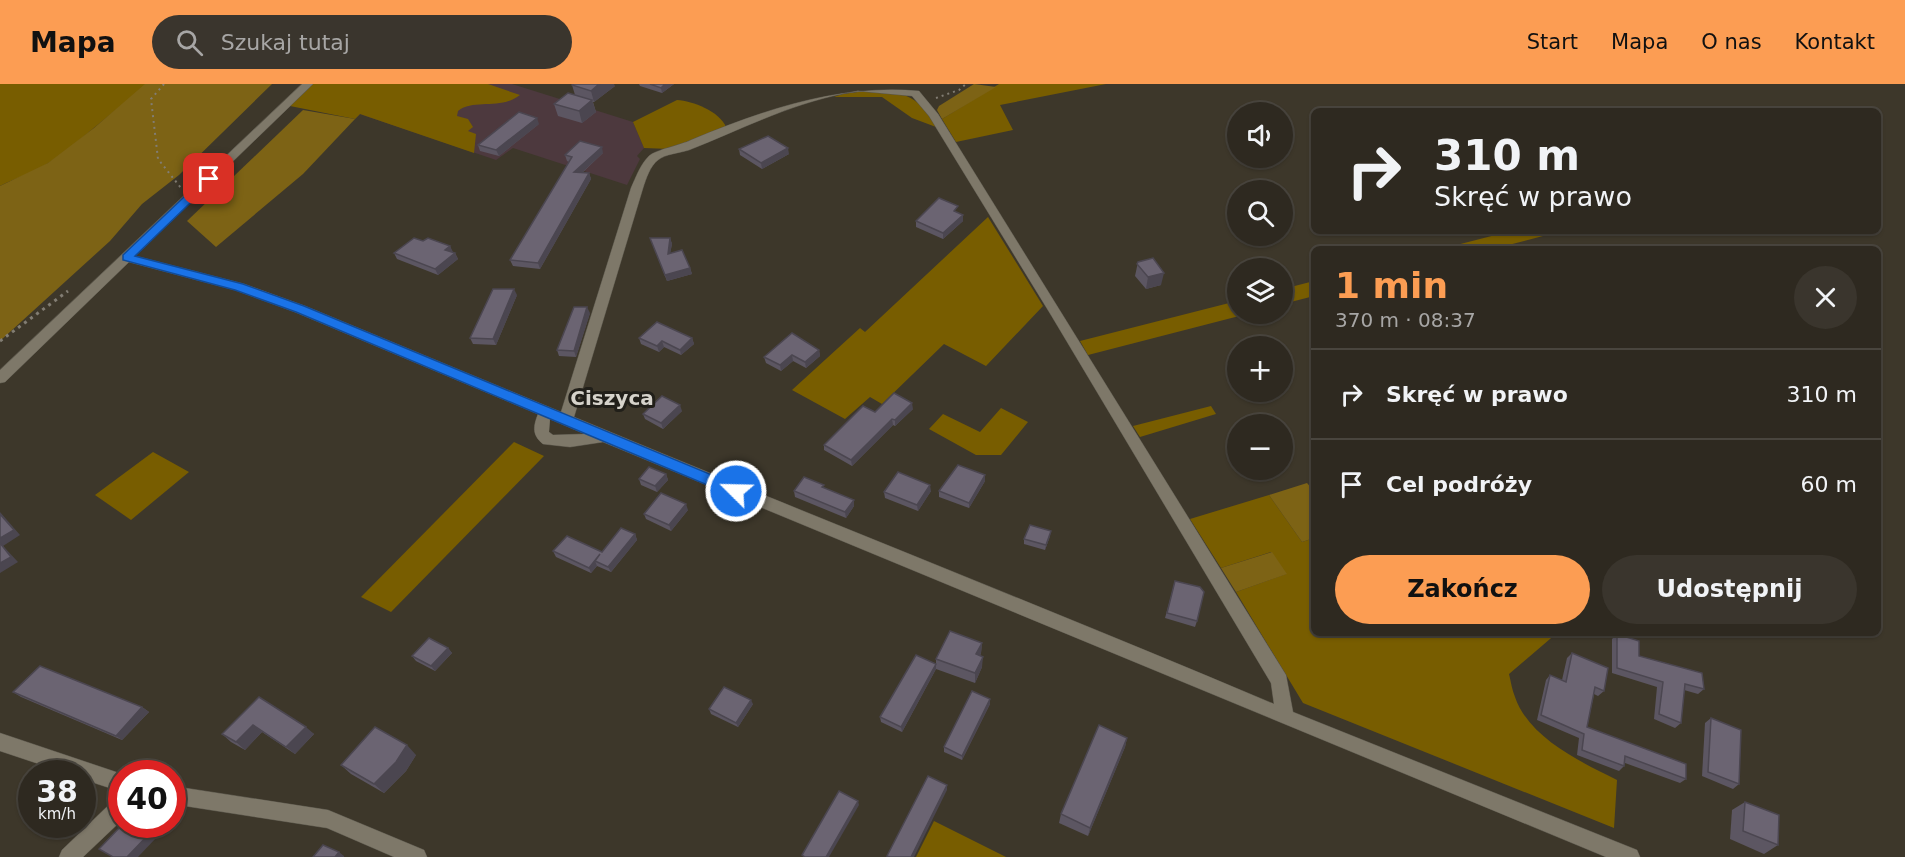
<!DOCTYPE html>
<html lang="pl">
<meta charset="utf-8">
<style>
body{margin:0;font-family:"DejaVu Sans",sans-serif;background:#3a352d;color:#f1f3f6;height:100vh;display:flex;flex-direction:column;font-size:22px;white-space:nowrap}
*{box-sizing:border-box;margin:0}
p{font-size:20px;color:#a7a6a5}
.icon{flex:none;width:33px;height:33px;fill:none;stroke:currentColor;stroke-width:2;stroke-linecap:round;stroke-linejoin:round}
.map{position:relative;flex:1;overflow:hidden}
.details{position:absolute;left:1311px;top:162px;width:570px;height:390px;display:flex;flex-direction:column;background:#2e2920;border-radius:9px;box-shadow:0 2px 4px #0004,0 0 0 2px #49453e}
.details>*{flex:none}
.banner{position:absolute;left:1311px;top:24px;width:570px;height:126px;border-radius:9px;box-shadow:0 2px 4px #0004,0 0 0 2px #49453e;background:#2e2920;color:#f1f3f6;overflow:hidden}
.buttons{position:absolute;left:1227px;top:18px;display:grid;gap:12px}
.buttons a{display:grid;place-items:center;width:66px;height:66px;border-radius:50%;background:#2e2920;box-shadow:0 2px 4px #0004,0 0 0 2px #49453e;font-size:30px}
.speed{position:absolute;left:18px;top:676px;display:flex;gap:12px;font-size:30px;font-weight:700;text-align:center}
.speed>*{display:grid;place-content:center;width:78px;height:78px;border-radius:50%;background:#2e2920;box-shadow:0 2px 4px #0004,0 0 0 2px #49453e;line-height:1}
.speed small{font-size:15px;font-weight:400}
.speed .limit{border:9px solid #d22;background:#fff;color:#111}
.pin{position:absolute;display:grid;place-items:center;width:51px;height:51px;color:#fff;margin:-26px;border-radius:12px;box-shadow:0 3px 9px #0006}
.me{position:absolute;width:66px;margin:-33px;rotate:293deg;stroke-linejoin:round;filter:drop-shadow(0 0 4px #0008)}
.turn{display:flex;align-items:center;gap:21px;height:126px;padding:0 24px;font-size:27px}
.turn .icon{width:78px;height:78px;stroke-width:2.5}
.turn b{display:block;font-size:42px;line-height:51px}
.round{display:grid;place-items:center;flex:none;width:63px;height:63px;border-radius:32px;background:#3a352d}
.summary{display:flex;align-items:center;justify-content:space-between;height:102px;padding:0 24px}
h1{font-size:36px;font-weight:700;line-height:45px;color:#fc9d53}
.button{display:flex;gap:12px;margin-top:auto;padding:12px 24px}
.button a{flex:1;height:69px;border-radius:36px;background:#fc9d53;color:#111;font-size:24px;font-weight:700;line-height:69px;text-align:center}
.button a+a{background:#3a352d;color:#f1f3f6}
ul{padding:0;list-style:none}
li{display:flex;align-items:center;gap:18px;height:90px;padding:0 24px;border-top:2px solid #49453e}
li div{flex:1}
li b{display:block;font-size:22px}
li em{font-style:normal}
header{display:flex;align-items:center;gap:36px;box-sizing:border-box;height:84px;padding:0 30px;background:#fc9d53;color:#111}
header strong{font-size:28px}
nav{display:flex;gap:33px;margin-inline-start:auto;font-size:21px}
.search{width:420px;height:54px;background:#3a352d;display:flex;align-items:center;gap:15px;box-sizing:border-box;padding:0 21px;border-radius:33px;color:#a7a6a5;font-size:22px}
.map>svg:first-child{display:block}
.commercial{fill:#4d393e}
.green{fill:#785d00}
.forest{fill:#7d6315}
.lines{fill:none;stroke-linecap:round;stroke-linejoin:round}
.minor-casing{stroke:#59554a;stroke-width:1}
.path-far1{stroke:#827d73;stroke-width:2;stroke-dasharray:2 4;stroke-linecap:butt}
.path{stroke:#827d73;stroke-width:3;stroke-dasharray:3 4.5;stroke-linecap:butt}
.minor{fill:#7e7869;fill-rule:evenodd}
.wall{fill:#5c5662}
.shaded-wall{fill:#4b4650}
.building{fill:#6b6472;stroke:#4b4650;stroke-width:1.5}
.route{fill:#1a73e8;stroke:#114b97;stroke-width:1.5}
.labels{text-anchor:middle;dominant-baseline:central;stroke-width:6;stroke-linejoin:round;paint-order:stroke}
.quarter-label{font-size:20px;font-weight:bold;fill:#d6d3cb;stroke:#211f19}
</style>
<header>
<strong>Mapa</strong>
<div class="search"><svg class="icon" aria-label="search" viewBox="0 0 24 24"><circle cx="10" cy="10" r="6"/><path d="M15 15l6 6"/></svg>Szukaj tutaj</div>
<nav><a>Start</a><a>Mapa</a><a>O nas</a><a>Kontakt</a></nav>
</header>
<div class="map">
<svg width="1905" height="773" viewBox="0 0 1905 773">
<rect width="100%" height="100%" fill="#3d372a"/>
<path class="commercial" d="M 335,0 L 512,0 L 633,38 L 644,64 L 637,72 L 640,75 L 627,101 L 513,64 L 496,76 L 360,30 L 355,35 Z"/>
<g class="green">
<path d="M 0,0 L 153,0 C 115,22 86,54 50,78 C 35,88 16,94 0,102 Z"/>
<path d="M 313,0 L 488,0 L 520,11 C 499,27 475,14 458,27 L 457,32 L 468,35 L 473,43 L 468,47 L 476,50 L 474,69 L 360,30 L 355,35 L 290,22 Z"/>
<path d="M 999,0 L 1106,0 L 1000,21 L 1013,46 L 956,58 L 942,35 Z"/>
<path d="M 865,7 C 903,9 915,7 936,43 L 912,34 L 882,13 L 834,13 L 842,10 Z"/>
<path d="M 677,16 C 693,17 719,27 726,43 L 670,65 L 644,64 L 633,38 Z"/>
<path d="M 988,133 L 1043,222 L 986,282 L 944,260 L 882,320 L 870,313 L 845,335 L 792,306 L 860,244 L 865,248 Z"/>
<path d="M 1511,147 L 1562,147 L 1493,165 L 1441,165 Z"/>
<path d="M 1314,197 L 1314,212 L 1283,220 L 1283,205 Z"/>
<path d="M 1237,217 L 1238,230 L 1247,230 L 1088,271 L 1080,257 Z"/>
<path d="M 1211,322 L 1216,330 L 1140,353 L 1133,342 Z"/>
<path d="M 1001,324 L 1028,338 L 1001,371 L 976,371 L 929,345 L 943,330 L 980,348 Z"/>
<path d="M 514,358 L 544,372 L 391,528 L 361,513 Z"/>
<path d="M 153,368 L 189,388 L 131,436 L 95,411 Z"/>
<path d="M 1269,411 L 1302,458 L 1314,454 L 1314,549 L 1557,549 L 1509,590 C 1511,598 1512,606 1515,613 C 1529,654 1581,678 1617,696 L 1614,744 L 1303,619 L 1236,508 L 1286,490 L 1271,468 L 1221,484 L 1190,435 Z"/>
<path d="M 934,737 L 1006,773 L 916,773 Z"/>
</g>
<g class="forest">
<path d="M 145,0 L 272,0 L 179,91 L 142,120 L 110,157 L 0,257 L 0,102 L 48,79 L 94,44 Z"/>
<path d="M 974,0 L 996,3 L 942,35 L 937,26 L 939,22 Z"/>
<path d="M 303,26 L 355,35 L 303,90 L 216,163 L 187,137 Z"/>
<path d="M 1307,399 L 1314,407 L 1314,454 L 1302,458 L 1269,411 Z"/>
<path d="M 1272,468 L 1287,490 L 1236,508 L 1221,484 Z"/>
</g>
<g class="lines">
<g class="minor-casing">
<g id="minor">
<path d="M 302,0 L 313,0 L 135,172 L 244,200 L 305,222 L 561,328 L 631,104 C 636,93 640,81 649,72 C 655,66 681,61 691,56 C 764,26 838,0 919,7 L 938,30 L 1286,591 L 1293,628 L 1637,766 L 1640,773 L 1606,773 L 603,358 L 570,363 L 543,360 C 532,351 533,343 538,330 L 295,228 L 235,206 L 129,178 L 5,298 L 0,299 L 0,286 ZM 858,7 L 912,12 L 929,32 L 1051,231 L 1271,599 L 1274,620 C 1042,522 807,430 574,333 L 643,104 C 646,95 650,82 658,76 C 665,70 680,69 689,66 C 747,43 795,17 858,7 ZM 550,335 L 585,350 L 553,351 L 549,348 Z"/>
<path d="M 0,649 L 122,690 L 122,708 L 82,695 L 82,690 L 69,690 L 0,667 Z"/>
<path d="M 172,702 L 328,726 L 424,766 L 427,773 L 394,773 L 327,744 L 172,720 Z"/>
<path d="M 122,713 L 122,736 L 83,773 L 59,773 L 62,766 L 115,715 Z"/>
</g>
</g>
<g class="path-far1">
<path d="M 164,0 L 151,15 L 158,75 L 181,104"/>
<path d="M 936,14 L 959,6 L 966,0"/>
</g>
<path class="path" d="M 0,257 L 68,207"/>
<use href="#minor" class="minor"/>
</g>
<g class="wall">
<path d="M 639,0 L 674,0 L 662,9 L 640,2 Z"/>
<path d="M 572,1 L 615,2 L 594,18 L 593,18 L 596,28 L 582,39 L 558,32 L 554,20 L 575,11 Z"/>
<path d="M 539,40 L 499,72 L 480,67 L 478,61 Z"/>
<path d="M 739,65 L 789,70 L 762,85 L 740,71 Z"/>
<path d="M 603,69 L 582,89 L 589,89 L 591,95 L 540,185 L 513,182 L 510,176 L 569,78 L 567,77 L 565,71 Z"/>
<path d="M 958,128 L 963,137 L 943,155 L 916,143 L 916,137 Z"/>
<path d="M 650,154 L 670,154 L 672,160 L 670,169 L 690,184 L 692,190 L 667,197 Z"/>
<path d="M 423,157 L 450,162 L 452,168 L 455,169 L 458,175 L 438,191 L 397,175 L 394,169 Z"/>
<path d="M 1138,178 L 1161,201 L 1146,205 L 1135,192 Z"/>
<path d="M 517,211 L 496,261 L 473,260 L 470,254 Z"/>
<path d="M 590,229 L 576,273 L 559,272 L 557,266 Z"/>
<path d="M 639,254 L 692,254 L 694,260 L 681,271 L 664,263 L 659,268 L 641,260 Z"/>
<path d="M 819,266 L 820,272 L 806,284 L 793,277 L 781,287 L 766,279 L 764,273 Z"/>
<path d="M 913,325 L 895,342 L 893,341 L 852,382 L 824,366 L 824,361 L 875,328 Z"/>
<path d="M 682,327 L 663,345 L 645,335 L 643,330 Z"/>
<path d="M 666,390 L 668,396 L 657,408 L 641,401 L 639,395 Z"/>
<path d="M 985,391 L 985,397 L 969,424 L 939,413 L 939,407 Z"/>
<path d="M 824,404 L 854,416 L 854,422 L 846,434 L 795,413 L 794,407 Z"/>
<path d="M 931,407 L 918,427 L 885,414 L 884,408 Z"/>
<path d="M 688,426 L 671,447 L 646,435 L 644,430 Z"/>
<path d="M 635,450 L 637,456 L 611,488 L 597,482 L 591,489 L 556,473 L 553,467 L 602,468 Z"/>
<path d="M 1050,452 L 1045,466 L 1024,460 L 1024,455 Z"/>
<path d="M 1175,497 L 1197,537 L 1195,543 L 1165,534 Z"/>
<path d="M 1617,550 L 1639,572 L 1704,605 L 1698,610 L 1684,606 L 1681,639 L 1675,644 L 1654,635 L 1657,603 L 1612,589 L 1612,555 Z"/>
<path d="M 982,559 L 981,569 L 980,572 L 982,583 L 975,599 L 936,585 L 902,648 L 881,638 L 880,633 L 936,580 L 936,575 Z"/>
<path d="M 448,564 L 452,569 L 435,587 L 416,577 L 412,572 Z"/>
<path d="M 1572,569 L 1604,607 L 1598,612 L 1594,610 L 1587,643 L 1686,695 L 1680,699 L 1625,679 L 1624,682 L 1619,687 L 1577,671 L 1579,654 L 1537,636 L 1546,596 L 1550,591 L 1562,596 L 1567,574 Z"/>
<path d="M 13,608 L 142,623 L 149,628 L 122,656 L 21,613 Z"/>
<path d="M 259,613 L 314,650 L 295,670 L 262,648 L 245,666 L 231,658 L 222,650 Z"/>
<path d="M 990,615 L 990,620 L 962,676 L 944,668 L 944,663 Z"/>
<path d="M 753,620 L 738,643 L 711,630 L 709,625 Z"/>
<path d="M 1711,634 L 1739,700 L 1733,705 L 1702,692 L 1705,639 Z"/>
<path d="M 1127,654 L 1125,663 L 1088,752 L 1059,739 L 1061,730 Z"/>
<path d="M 416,671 L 406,687 L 384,709 L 351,690 L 341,681 Z"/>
<path d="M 1745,718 L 1778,761 L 1764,770 L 1730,755 L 1732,726 Z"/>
</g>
<g class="shaded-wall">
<path d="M 599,0 L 614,0 L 615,2 L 594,18 L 591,7 Z"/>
<path d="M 665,0 L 674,0 L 662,9 L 661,4 Z"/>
<path d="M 592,16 L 596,28 L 582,39 L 579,27 Z"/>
<path d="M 537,34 L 539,40 L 499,72 L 496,66 Z"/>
<path d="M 602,63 L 603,69 L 576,94 L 574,88 Z"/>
<path d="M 788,64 L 789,70 L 762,85 L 761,79 Z"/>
<path d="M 589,89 L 591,95 L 540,185 L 538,179 Z"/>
<path d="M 963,131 L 963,137 L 943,155 L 943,149 Z"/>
<path d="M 670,154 L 672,160 L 669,176 L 668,170 Z"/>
<path d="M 450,162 L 453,168 L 448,172 L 445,166 Z"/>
<path d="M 455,169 L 458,175 L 438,191 L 435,185 Z"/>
<path d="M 690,184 L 692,190 L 667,197 L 665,191 Z"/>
<path d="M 1164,189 L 1161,201 L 1146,205 L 1148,193 Z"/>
<path d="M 514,205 L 517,211 L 496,261 L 493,255 Z"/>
<path d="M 587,223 L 590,229 L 576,273 L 574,267 Z"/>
<path d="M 692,254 L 694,260 L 681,271 L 680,266 Z"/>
<path d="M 662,257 L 664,263 L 659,268 L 657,262 Z"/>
<path d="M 819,266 L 820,272 L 806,284 L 805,278 Z"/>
<path d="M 792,271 L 793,277 L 781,287 L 780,281 Z"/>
<path d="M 912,319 L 913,325 L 895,342 L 895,336 Z"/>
<path d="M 680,321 L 682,327 L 663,345 L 661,339 Z"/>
<path d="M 892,335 L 893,341 L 852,382 L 851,376 Z"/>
<path d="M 666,390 L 668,396 L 657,408 L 655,402 Z"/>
<path d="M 985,391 L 985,397 L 969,424 L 969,419 Z"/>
<path d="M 930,401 L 931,407 L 918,427 L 917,421 Z"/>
<path d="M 854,416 L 854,422 L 846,434 L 845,428 Z"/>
<path d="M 686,420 L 688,426 L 671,447 L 669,441 Z"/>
<path d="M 0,428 L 20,451 L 3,462 L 18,478 L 0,489 Z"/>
<path d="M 1051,447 L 1050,452 L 1045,466 L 1046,461 Z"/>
<path d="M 635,450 L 637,456 L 611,488 L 608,483 Z"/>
<path d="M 595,477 L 597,482 L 591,489 L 589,484 Z"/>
<path d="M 982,559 L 981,569 L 975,580 L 976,570 Z"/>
<path d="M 448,564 L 452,569 L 435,587 L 431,582 Z"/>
<path d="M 983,573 L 982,583 L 975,599 L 975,589 Z"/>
<path d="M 936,580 L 936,585 L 902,648 L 901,643 Z"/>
<path d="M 990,615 L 990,620 L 962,676 L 962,672 Z"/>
<path d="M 751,616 L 753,620 L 738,643 L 736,639 Z"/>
<path d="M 142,623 L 149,628 L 122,656 L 116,652 Z"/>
<path d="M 253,641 L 262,648 L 245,666 L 236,658 Z"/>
<path d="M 306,643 L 314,650 L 295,670 L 286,663 Z"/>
<path d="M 1127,654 L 1125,663 L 1088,752 L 1090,744 Z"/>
<path d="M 407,661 L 416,671 L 406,687 L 384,709 L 374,700 Z"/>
<path d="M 947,701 L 947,706 L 914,773 L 911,773 Z"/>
<path d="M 858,717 L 859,721 L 829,773 L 826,773 Z"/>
<path d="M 149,750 L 156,754 L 138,773 L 127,773 Z"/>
<path d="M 339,768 L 344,772 L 344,773 L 335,773 Z"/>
</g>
<g class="building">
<path d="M 573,0 L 599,0 L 591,7 L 572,1 Z"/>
<path d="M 650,0 L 665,0 L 661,4 Z"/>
<path d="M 568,9 L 592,16 L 579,27 L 554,20 Z"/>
<path d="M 519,28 L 537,34 L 496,66 L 478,61 Z"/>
<path d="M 768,52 L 788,64 L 761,79 L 739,65 Z"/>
<path d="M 580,57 L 602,63 L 574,88 L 589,89 L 538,179 L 510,176 L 572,73 L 565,71 Z"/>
<path d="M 939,114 L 958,122 L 954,127 L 963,131 L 943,149 L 916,137 Z"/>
<path d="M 414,154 L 423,157 L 428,154 L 450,162 L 445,166 L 455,169 L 435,185 L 394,169 Z"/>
<path d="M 650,154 L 670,154 L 668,170 L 682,166 L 690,184 L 665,191 Z"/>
<path d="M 1153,174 L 1164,189 L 1148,193 L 1137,180 L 1138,178 Z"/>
<path d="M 493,205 L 514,205 L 493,255 L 470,254 Z"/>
<path d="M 574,223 L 587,223 L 574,267 L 557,266 Z"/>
<path d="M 657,238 L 692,254 L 680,266 L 662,257 L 657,262 L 639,254 Z"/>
<path d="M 792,249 L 819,266 L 805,278 L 792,271 L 780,281 L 764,273 Z"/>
<path d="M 894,309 L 912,319 L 895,336 L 892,335 L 851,376 L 824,361 L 863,322 L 875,328 Z"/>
<path d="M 662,312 L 680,321 L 661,339 L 643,330 Z"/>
<path d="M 958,381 L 985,391 L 969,419 L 939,407 Z"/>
<path d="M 649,383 L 666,390 L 655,402 L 639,395 Z"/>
<path d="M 898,388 L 930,401 L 917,421 L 884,408 Z"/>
<path d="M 804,393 L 824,401 L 822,403 L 854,416 L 845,428 L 794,407 Z"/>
<path d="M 661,409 L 686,420 L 669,441 L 644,430 Z"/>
<path d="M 0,430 L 14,446 L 0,454 Z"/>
<path d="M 1030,441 L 1051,447 L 1046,461 L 1024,455 Z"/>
<path d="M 621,444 L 635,450 L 608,483 L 595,477 L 600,470 L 589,484 L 553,467 L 567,452 L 602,468 Z"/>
<path d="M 0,459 L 11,473 L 0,479 Z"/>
<path d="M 1175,497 L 1200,503 L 1204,508 L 1197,537 L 1167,529 Z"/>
<path d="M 950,547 L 982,559 L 976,570 L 983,573 L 975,589 L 936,575 Z"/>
<path d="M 1617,550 L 1639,557 L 1639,572 L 1702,589 L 1704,605 L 1685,600 L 1681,639 L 1659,630 L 1663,598 L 1617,584 Z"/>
<path d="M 429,554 L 448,564 L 431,582 L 412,572 Z"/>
<path d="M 1572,569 L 1608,584 L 1604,607 L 1595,603 L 1587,643 L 1686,680 L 1686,695 L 1625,672 L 1624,682 L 1582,666 L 1584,650 L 1541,631 L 1550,591 L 1566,598 Z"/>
<path d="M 916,571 L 936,580 L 901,643 L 880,633 Z"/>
<path d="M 40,582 L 142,623 L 116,652 L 13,608 Z"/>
<path d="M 724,603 L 751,616 L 736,639 L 709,625 Z"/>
<path d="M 972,607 L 990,615 L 962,672 L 944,663 Z"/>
<path d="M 259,613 L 306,643 L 286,663 L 253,641 L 236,658 L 222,650 Z"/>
<path d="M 1711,634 L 1741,646 L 1739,700 L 1708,688 Z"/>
<path d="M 1099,641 L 1127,654 L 1090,744 L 1061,730 Z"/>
<path d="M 375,643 L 407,661 L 396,678 L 374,700 L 341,681 Z"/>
<path d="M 928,692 L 947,701 L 911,773 L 890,773 L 887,772 Z"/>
<path d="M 839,707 L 858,717 L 826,773 L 805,773 L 802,771 Z"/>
<path d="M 1745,718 L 1779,731 L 1778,761 L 1743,747 Z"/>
<path d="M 122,741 L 132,741 L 149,750 L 127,773 L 113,773 L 99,765 Z"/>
<path d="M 323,761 L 339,768 L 335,773 L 313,773 Z"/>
</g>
<path class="route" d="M 209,92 L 214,95 L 213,97 L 135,172 L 243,200 L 304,222 L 741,403 L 743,407 L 741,411 L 731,411 L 296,228 L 235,206 L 123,176 L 123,171 L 205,93 Z"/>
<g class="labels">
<g class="quarter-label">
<text x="612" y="314">Ciszyca</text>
</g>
</g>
</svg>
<div class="buttons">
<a><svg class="icon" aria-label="sound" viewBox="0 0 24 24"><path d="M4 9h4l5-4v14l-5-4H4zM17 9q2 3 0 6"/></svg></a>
<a><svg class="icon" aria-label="search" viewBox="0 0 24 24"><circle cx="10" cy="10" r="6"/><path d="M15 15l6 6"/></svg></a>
<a><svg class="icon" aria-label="layers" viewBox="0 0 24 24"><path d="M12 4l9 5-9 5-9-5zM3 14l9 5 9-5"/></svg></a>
<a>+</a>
<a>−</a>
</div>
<div class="speed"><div>38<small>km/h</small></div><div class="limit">40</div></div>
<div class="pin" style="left:209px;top:95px;background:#d93025"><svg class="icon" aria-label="arrive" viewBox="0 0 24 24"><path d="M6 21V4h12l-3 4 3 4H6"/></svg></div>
<svg class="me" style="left:736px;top:407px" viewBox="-20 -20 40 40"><circle r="17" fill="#1a73e8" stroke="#fff" stroke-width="3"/><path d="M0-11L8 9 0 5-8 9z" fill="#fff"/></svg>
<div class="banner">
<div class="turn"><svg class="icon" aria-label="right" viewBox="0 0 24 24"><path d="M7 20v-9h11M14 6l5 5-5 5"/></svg><div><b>310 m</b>Skręć w prawo</div></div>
</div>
<section class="details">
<div class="summary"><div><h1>1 min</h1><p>370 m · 08:37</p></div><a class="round"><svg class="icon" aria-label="close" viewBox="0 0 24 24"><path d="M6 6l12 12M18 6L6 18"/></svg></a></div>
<ul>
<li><svg class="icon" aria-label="right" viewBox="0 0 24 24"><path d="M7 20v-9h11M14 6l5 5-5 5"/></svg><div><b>Skręć w prawo</b></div><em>310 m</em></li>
<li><svg class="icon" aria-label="arrive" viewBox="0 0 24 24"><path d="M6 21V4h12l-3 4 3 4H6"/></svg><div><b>Cel podróży</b></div><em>60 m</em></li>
</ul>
<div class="button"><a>Zakończ</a><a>Udostępnij</a></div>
</section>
</div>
